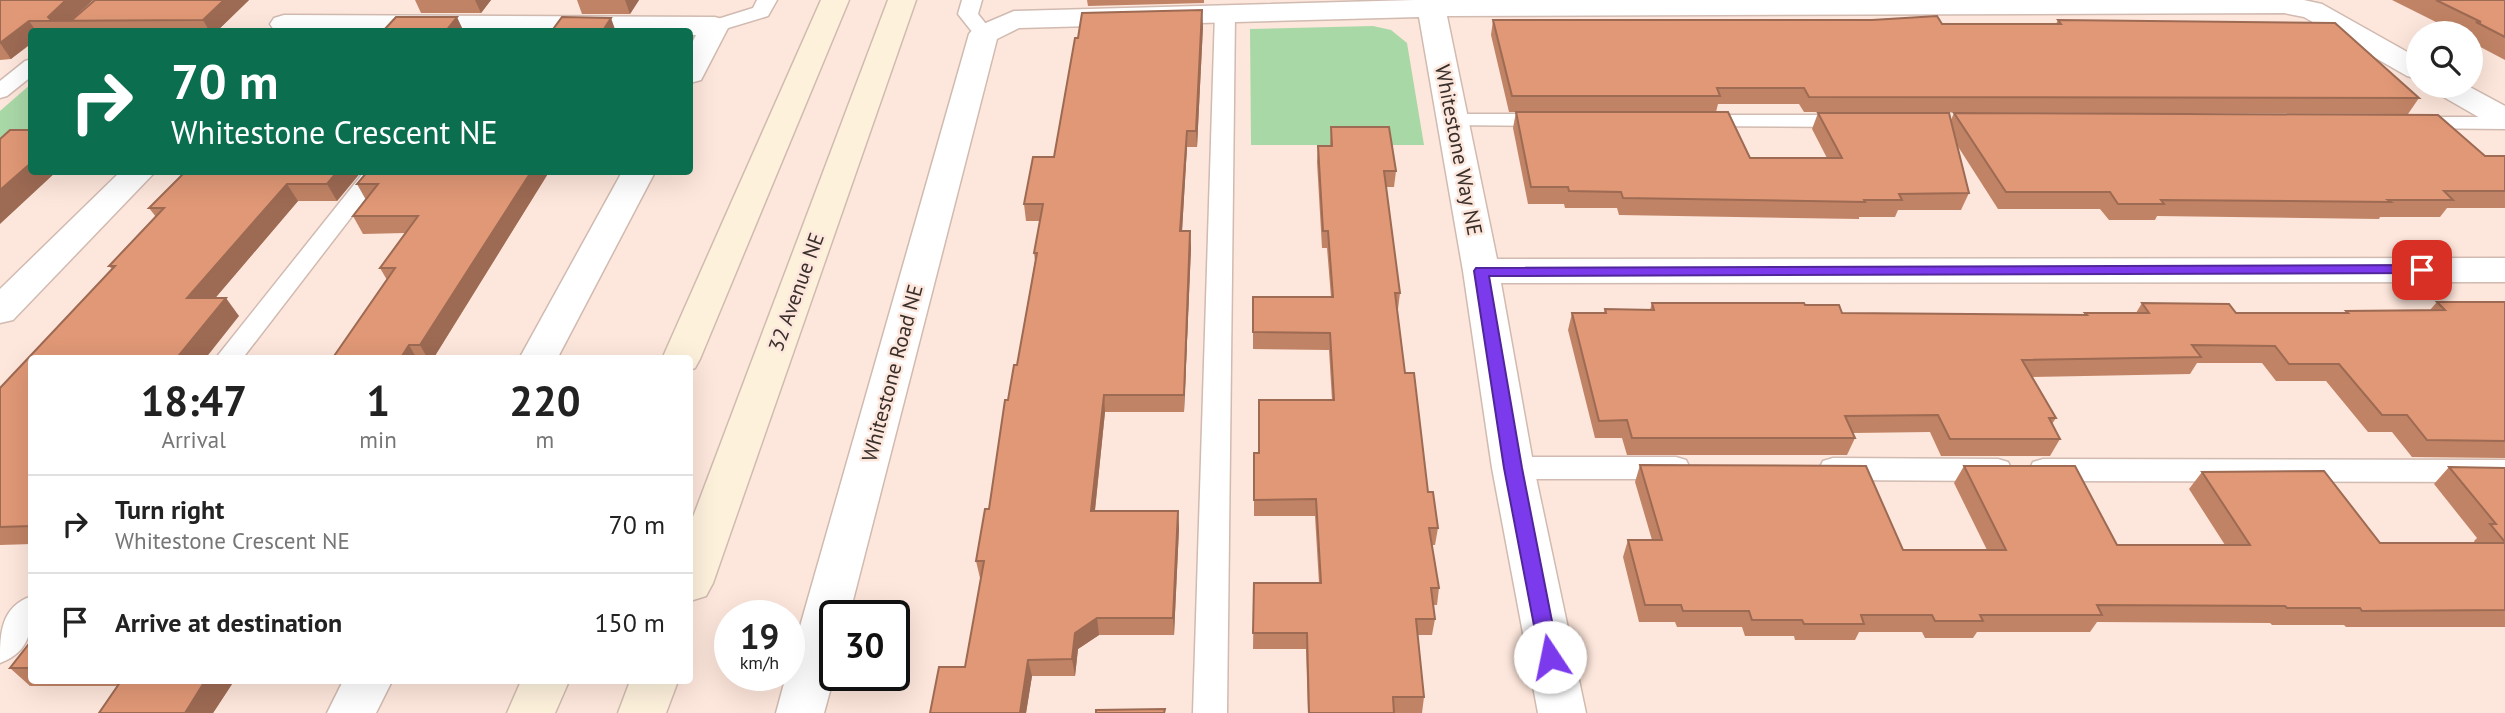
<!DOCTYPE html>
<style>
body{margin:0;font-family:"PT Sans",sans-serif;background:#f6f6f6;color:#222;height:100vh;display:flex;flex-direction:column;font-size:26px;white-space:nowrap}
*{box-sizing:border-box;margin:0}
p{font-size:23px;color:#767676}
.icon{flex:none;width:38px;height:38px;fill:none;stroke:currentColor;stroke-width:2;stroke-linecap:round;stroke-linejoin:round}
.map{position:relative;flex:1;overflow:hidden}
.details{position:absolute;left:28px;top:355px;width:665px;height:329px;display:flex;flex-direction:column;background:#fff;border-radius:7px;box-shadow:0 7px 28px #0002}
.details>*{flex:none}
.guide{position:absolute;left:28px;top:28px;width:665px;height:147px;border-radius:7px;box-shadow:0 7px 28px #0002;background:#0b6e4f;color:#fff;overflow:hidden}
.tools{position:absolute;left:2406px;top:21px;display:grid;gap:14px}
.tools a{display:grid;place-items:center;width:77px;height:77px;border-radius:50%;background:#fff;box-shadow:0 7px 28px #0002;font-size:35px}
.speed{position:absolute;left:714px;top:600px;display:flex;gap:14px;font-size:35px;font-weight:700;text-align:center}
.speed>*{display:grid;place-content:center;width:91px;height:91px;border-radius:50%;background:#fff;box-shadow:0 7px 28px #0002;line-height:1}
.speed small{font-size:18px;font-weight:400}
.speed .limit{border:4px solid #111;border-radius:10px;background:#fff;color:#111}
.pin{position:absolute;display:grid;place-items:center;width:60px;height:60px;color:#fff;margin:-30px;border-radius:14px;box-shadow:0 4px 10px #0006}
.me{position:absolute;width:77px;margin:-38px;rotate:349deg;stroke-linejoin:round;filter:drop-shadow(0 0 5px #0008)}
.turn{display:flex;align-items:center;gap:24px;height:147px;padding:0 28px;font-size:32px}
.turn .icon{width:91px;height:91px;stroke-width:2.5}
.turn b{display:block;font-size:49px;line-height:60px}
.eta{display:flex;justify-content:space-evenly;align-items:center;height:119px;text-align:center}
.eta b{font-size:42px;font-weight:700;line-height:49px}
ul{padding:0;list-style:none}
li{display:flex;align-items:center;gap:21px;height:98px;padding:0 28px;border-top:2px solid #e0e0e0}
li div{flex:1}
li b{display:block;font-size:26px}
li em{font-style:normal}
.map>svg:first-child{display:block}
.green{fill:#a9d8a7}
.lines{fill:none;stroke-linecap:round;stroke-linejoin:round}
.lane-casing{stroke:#d1bab0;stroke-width:3}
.street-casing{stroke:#d1bab0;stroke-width:3}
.secondary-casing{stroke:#d1bab0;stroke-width:3}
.lane{fill:#fff;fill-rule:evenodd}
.street{fill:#fff;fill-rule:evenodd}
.secondary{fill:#fdf1dc;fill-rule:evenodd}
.wall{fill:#c18365}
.shaded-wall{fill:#9d6a53}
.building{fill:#e09876;stroke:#9d6a53;stroke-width:2}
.route{fill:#7c3aed;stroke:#51269a;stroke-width:2}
.labels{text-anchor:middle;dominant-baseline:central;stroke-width:5;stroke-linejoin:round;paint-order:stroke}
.street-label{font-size:21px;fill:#382f2b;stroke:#fde6db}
</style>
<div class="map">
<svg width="2505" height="713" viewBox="0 0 2505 713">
<rect width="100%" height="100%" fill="#fde6db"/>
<g class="green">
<path d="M 1373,26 L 1391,30 L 1407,43 L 1424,145 L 1251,145 L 1250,29 Z"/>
<path d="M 31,84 L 31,150 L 0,150 L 0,111 Z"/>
</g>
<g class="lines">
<g class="lane-casing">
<g id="lane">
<path d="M 757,0 L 777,0 L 768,16 L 715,32 L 705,26 L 708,22 L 753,8 Z"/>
<path d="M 962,0 L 982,0 L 978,14 L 994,34 L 991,38 L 977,38 L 958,14 Z"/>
<path d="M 1225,7 L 1235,13 L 1227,713 L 1193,713 L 1215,13 Z"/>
<path d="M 32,59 L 32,76 L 7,96 L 0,98 L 0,81 L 25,61 Z"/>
<path d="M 1454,114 L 1550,114 L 1558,115 L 1561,120 L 1558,125 L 1550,126 L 1446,125 L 1443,120 L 1446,115 Z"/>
<path d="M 1697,115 L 1851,115 L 1859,116 L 1862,121 L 1859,126 L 1851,127 L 1689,126 L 1686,121 L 1689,116 Z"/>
<path d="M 2411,117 L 2505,117 L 2505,129 L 2403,128 L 2400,123 L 2403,118 Z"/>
<path d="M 364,172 L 386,172 L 242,359 L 215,359 Z"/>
<path d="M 1513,457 L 1676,457 L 1686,460 L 1690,468 L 1686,476 L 1676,479 L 1513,479 L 1503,476 L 1499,468 L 1503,460 Z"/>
<path d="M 1833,458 L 1998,459 L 2008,462 L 2012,470 L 2008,478 L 1998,481 L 1833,480 L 1823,477 L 1819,469 L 1823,461 Z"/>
<path d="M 2043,459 L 2505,460 L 2505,482 L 2043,481 L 2033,478 L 2029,470 L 2033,462 Z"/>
<path d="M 32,596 C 32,625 33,651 0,663 C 0,634 0,607 32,596 Z"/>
</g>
</g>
<g class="street-casing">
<g id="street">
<path d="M 1414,0 L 2304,0 L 2322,4 L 2418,58 L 2418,79 L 2407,76 L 2304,17 L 2284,13 L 1447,16 L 1497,259 L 2505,258 L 2505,282 L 1501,283 L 1534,468 L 1586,713 L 1538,713 L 1492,468 L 1463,271 L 1419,17 L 1019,28 L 997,39 L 849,616 L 835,616 L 835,673 L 824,713 L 776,713 L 786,676 L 789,676 L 789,665 L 969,34 L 974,28 L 1014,11 Z"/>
<path d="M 284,15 L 715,17 L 725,20 L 729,26 L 701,80 L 690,83 L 690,47 L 696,35 L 690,35 L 690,32 L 274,30 L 270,24 L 274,18 Z"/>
<path d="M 2431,86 L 2468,86 L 2505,106 L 2505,128 L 2494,126 L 2435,92 Z"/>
<path d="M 120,172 L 155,172 L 13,320 L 0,323 L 0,289 Z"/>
<path d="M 622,172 L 655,172 L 557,359 L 519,359 Z"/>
<path d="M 343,681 L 392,681 L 376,713 L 327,713 Z"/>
</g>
</g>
<g class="secondary-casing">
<g id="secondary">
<path d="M 821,0 L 849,0 L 700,359 L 695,368 L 690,370 L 690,359 L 662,359 Z"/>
<path d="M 888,0 L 916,0 L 713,583 L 706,596 L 690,601 L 690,525 Z"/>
<path d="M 521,681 L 569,681 L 555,713 L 507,713 Z"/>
<path d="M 630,681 L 678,681 L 666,713 L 618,713 Z"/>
</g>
</g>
<use href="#lane" class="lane"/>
<use href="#street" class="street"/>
<use href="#secondary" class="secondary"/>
</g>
<g class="wall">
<path d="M 0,0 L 93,0 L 72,19 L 249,0 L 216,32 L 32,32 L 11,59 L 0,60 Z"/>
<path d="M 415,0 L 491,0 L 481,13 L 421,13 Z"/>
<path d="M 577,0 L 639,0 L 630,14 L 582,14 Z"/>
<path d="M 1087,0 L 1204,0 L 1204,3 L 1088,6 Z"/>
<path d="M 2392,0 L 2505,0 L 2505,60 L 2471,42 L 2471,33 L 2458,33 Z"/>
<path d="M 1493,20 L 1942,24 L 2056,24 L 2058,20 L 2419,98 L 2408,114 L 1804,112 L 1799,104 L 1718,104 L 1716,112 L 1509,112 L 1491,35 Z"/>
<path d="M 1203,26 L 1197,147 L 1187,147 L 1182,231 L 1190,231 L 1191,248 L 1184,412 L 1105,412 L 1095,511 L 1178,511 L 1179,528 L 1174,635 L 1099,635 L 1078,649 L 1075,676 L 1032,676 L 1026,713 L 930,713 L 965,667 L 981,578 L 980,578 L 976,561 L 989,509 L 1008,400 L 1017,365 L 1035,261 L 1034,253 L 1040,221 L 1026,221 L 1024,204 L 1054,157 Z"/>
<path d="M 1516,112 L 1750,158 L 1827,158 L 1812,129 L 1818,113 L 1951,120 L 1954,113 L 2485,156 L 2505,156 L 2505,208 L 2447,208 L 2440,217 L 2380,217 L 2379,219 L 2157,216 L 2155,220 L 2109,220 L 2100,209 L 1998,209 L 1957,145 L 1969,193 L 1961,210 L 1898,210 L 1895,217 L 1859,217 L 1859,219 L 1619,215 L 1617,208 L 1565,208 L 1564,204 L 1528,204 L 1513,128 Z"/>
<path d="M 1331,127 L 1396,171 L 1394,187 L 1386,187 L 1400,293 L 1398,309 L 1397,309 L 1405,373 L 1428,492 L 1438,528 L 1435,545 L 1432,545 L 1439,588 L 1437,605 L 1433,605 L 1435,619 L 1432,635 L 1418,635 L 1424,697 L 1422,713 L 1308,713 L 1306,649 L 1253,649 L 1254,583 L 1319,583 L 1315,516 L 1254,516 L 1254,453 L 1259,453 L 1332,400 L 1329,350 L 1253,349 L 1253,297 L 1331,297 L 1327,248 L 1322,248 L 1317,162 L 1318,146 L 1330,146 Z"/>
<path d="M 185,172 L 361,172 L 337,201 L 298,201 L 215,298 L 239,316 L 32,359 L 32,544 L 0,545 L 0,388 L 112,269 L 109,266 L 156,217 L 149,208 Z"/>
<path d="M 549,172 L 433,359 L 332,359 L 387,280 L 380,268 L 405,233 L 363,234 L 353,216 L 366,200 L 357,184 Z"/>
<path d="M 2437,302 L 2505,302 L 2505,458 L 2412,457 L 2392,432 L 2368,432 L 2326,381 L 2276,381 L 2262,363 L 2197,363 L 2190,374 L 2032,377 L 2056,418 L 2052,424 L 2060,439 L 2050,456 L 1941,456 L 1930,432 L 1852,433 L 1855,438 L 1847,455 L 1627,455 L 1622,438 L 1595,438 L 1568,330 L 1572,313 L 1604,313 L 1605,309 L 1650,310 L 1652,303 L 1805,305 L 1842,313 L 2084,315 L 2085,313 L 2136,313 L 2142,303 L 2236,313 L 2345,313 L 2346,311 L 2430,310 Z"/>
<path d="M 1640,465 L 1903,550 L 1987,550 L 1954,483 L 1964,466 L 2117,545 L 2225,545 L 2189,489 L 2202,472 L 2380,543 L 2475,543 L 2474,541 L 2477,538 L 2434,484 L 2449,467 L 2505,468 L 2505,627 L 2346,627 L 2344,625 L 2272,625 L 2270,623 L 2097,622 L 2090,632 L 1977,632 L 1973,638 L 1925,638 L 1922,632 L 1859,632 L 1855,640 L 1795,640 L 1794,636 L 1745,636 L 1742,627 L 1677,627 L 1675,622 L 1639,622 L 1623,557 L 1628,540 L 1652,540 L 1635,482 Z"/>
<path d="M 32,640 L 32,681 L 234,681 L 213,713 L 99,713 L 117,686 L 30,686 L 10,668 Z"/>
</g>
<g class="shaded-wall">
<path d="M 66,0 L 93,0 L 71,20 L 50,20 L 48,17 Z"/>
<path d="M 224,0 L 249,0 L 216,32 L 210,32 L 203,20 Z"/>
<path d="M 475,0 L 491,0 L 481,13 Z"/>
<path d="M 625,0 L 639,0 L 630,14 Z"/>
<path d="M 1202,10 L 1203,26 L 1197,147 L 1196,131 Z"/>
<path d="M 457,17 L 464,32 L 445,32 Z"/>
<path d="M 611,18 L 616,32 L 602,32 Z"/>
<path d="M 29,21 L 37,32 L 32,32 L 32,43 L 11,59 L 0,43 Z"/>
<path d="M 1187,131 L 1187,147 L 1181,248 L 1180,231 Z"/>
<path d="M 32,162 L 32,172 L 56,172 L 0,224 L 0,190 Z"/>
<path d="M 337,172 L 361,172 L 337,201 L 327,184 Z"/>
<path d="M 531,172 L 549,172 L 433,359 L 428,359 L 420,345 Z"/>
<path d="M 287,184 L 298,201 L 200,316 L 187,298 Z"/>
<path d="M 1190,231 L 1191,248 L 1184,412 L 1184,395 Z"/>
<path d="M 226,298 L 239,316 L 205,359 L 176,359 Z"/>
<path d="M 409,345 L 417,359 L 400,359 Z"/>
<path d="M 1104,395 L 1105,412 L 1093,528 L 1091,511 Z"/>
<path d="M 1178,511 L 1179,528 L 1174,635 L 1173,618 Z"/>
<path d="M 1097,618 L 1099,635 L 1078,649 L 1075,676 L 1072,659 L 1075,633 Z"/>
<path d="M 1028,660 L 1032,676 L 1026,713 L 1020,713 Z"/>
<path d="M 205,681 L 234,681 L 213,713 L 185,713 Z"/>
</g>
<g class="building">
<path d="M 0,0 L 66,0 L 48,17 L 50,19 L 73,19 L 95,0 L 224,0 L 203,20 L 29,21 L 0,43 Z"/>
<path d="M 2436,0 L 2505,0 L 2505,37 L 2476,22 L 2481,22 Z"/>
<path d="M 1202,10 L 1196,131 L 1187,131 L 1180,231 L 1190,231 L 1184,395 L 1104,395 L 1091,511 L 1178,511 L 1173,618 L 1097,618 L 1075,633 L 1072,659 L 1028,660 L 1020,713 L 930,713 L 939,667 L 965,667 L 984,561 L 976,561 L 985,509 L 989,509 L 1005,400 L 1008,400 L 1014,365 L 1017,365 L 1037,253 L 1034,253 L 1043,204 L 1024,204 L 1033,157 L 1054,157 L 1075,38 L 1078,38 L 1082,13 Z"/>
<path d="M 1937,16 L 1942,24 L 2061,24 L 2058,20 L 2335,23 L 2419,98 L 1809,97 L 1804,88 L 1717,88 L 1720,96 L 1512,96 L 1493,20 L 1872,20 Z"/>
<path d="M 396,17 L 457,17 L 445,32 L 348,32 L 350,30 L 384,30 Z"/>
<path d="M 562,17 L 611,18 L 602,32 L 551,32 Z"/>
<path d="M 1516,112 L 1728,112 L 1750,158 L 1842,158 L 1818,113 L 1949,113 L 1969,193 L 1899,194 L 1902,200 L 1864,200 L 1865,202 L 1623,198 L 1621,192 L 1569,191 L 1568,187 L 1531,187 Z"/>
<path d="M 1954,113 L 2438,115 L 2485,156 L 2505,156 L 2505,191 L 2444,191 L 2453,200 L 2388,200 L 2391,202 L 2161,200 L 2164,204 L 2118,204 L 2110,192 L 2006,192 Z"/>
<path d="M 1331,127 L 1389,127 L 1396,171 L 1384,171 L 1400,293 L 1395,293 L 1405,373 L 1414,373 L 1428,492 L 1433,492 L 1438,528 L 1429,528 L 1439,588 L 1431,588 L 1435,619 L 1416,619 L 1424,697 L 1393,697 L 1394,713 L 1309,713 L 1307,633 L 1253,633 L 1254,583 L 1321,583 L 1316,499 L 1254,500 L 1254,453 L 1259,453 L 1259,400 L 1334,400 L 1330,333 L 1253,332 L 1253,297 L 1333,297 L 1328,231 L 1323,231 L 1318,146 L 1332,146 Z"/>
<path d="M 10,130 L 32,130 L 32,162 L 0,190 L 0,139 Z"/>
<path d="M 185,172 L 337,172 L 327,184 L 287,184 L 187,298 L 226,298 L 176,359 L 32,359 L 32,526 L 0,527 L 0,388 L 115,266 L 109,266 L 164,208 L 149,208 Z"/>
<path d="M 367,172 L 531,172 L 420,345 L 409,345 L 400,359 L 332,359 L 395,268 L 380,268 L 418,216 L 353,216 L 378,184 L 357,184 Z"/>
<path d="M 2437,302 L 2505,302 L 2505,441 L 2427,440 L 2407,415 L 2382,415 L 2339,364 L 2289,364 L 2275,346 L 2192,345 L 2201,357 L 2022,360 L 2056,418 L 2049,418 L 2060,439 L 1950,439 L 1938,415 L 1845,416 L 1855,438 L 1632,438 L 1627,420 L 1599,421 L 1572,313 L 1606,313 L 1605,309 L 1654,310 L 1652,303 L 1804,303 L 1805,305 L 1839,305 L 1842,313 L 2087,315 L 2085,313 L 2149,313 L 2142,303 L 2229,304 L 2236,313 L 2348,313 L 2346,311 L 2445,310 Z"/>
<path d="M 1640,465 L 1866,466 L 1903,550 L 2006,550 L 1964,466 L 2075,466 L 2117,545 L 2250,545 L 2202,472 L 2324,471 L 2380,543 L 2505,543 L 2505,610 L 2362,611 L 2360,608 L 2287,608 L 2285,606 L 2097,605 L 2102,615 L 1980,615 L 1983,621 L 1935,621 L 1932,615 L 1861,615 L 1864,624 L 1804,624 L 1802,620 L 1752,620 L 1749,611 L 1683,611 L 1681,605 L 1645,605 L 1628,540 L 1662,540 Z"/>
<path d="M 2449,467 L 2505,468 L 2505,542 L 2490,524 L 2496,524 Z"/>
<path d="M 32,640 L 32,668 L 10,668 Z"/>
<path d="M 121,681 L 205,681 L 185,713 L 99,713 Z"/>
<path d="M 1165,709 L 1164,713 L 1096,713 L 1096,710 Z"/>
</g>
<path class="route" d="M 2422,265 L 2429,270 L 2427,273 L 1489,276 L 1522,468 L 1559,657 L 1557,663 L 1550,665 L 1543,663 L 1540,657 L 1504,468 L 1474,271 L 1476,268 Z"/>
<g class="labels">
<g class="street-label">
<text transform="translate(1459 150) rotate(79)">Whitestone Way NE</text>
<text transform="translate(796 292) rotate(-70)">32 Avenue NE</text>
<text transform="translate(892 373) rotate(-75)">Whitestone Road NE</text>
</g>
</g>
</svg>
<div class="tools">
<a><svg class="icon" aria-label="search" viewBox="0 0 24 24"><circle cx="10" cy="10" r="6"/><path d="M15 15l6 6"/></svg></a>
</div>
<div class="speed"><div>19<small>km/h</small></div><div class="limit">30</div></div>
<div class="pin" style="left:2422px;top:270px;background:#d93025"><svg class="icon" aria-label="arrive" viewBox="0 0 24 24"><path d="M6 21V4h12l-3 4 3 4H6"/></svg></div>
<svg class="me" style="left:1550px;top:657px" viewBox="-20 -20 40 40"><circle r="19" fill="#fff"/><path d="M0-13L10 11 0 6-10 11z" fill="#7c3aed"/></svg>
<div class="guide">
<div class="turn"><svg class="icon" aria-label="right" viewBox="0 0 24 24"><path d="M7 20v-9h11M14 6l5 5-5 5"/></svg><div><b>70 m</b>Whitestone Crescent NE</div></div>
</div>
<section class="details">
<div class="eta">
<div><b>18:47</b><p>Arrival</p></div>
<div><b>1</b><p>min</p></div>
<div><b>220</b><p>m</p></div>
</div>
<ul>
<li><svg class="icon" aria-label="right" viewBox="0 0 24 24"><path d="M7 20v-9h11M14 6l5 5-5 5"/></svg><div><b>Turn right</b><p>Whitestone Crescent NE</p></div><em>70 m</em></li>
<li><svg class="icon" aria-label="arrive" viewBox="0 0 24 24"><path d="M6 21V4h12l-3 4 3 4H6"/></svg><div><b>Arrive at destination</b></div><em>150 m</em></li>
</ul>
</section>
</div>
